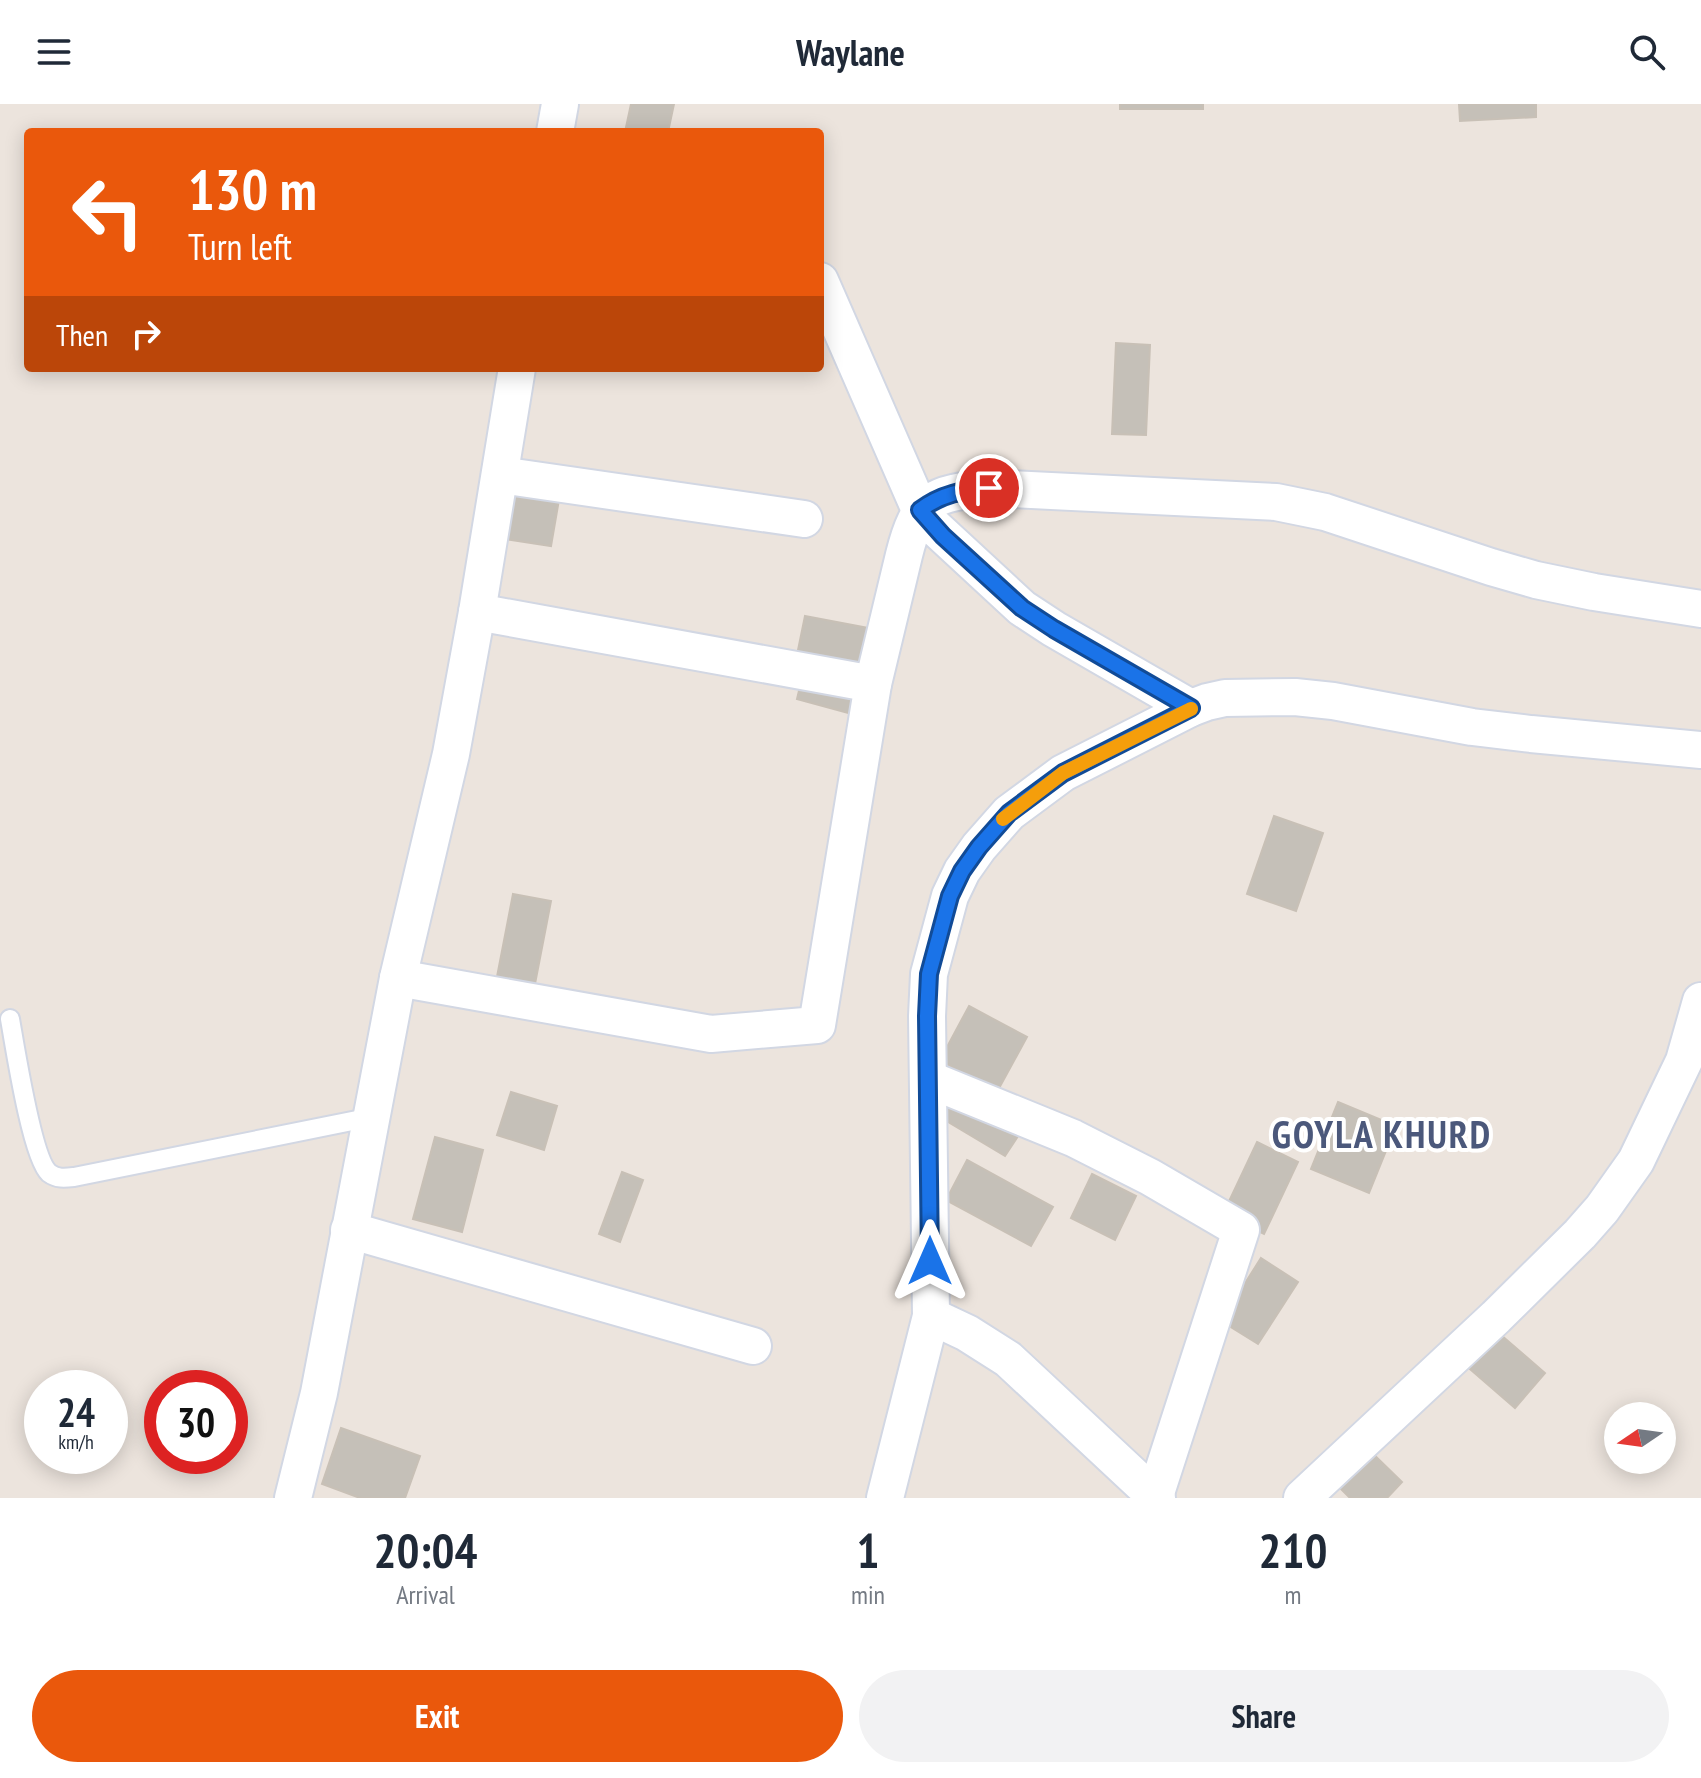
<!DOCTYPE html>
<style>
body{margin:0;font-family:"PT Sans Narrow",sans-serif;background:#f2f2f3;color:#1f2937;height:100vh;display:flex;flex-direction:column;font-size:30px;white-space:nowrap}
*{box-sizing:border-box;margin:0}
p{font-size:26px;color:#747a83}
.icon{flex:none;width:44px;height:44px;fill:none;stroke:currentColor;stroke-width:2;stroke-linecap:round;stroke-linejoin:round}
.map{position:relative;height:1394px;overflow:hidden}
.side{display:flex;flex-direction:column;background:#fff;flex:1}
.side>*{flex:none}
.guide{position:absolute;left:24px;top:24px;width:800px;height:244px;border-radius:8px;box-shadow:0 4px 20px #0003;background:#ea580c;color:#fff;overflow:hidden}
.needle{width:52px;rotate:257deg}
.buttons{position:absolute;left:1604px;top:1298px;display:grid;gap:16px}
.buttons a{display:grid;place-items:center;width:72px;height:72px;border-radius:50%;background:#fff;box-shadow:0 4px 20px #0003;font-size:40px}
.speed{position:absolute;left:24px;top:1266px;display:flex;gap:16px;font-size:40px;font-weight:700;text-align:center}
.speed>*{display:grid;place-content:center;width:104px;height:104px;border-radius:50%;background:#fff;box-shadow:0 4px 20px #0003;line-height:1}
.speed small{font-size:20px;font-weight:400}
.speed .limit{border:12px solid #d22;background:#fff;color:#111}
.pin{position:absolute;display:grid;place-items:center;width:68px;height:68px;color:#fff;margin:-34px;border:4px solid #fff;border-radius:50%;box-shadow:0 2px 8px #0007}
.me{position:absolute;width:88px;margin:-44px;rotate:0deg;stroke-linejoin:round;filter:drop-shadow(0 0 6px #0008)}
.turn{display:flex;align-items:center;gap:28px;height:168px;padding:0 32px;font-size:36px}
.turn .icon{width:104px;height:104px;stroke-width:2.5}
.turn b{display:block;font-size:56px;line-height:68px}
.then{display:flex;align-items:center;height:76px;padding:0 32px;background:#0003;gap:16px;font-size:30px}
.eta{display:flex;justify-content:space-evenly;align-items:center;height:136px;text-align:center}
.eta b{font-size:48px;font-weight:700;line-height:56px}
.button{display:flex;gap:16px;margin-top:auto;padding:16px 32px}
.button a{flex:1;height:92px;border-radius:48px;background:#ea580c;color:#fff;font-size:32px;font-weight:700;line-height:92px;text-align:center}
.button a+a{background:#f2f2f3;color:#1f2937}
header{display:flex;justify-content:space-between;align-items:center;height:104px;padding:0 32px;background:#fff;font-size:36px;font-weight:700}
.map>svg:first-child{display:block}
.building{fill:#c5c0b8;stroke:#c8c0b6;stroke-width:2}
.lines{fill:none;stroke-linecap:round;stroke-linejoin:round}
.service-casing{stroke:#d2d7e3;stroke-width:22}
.minor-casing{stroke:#d2d7e3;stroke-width:40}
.service{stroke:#fff;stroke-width:18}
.minor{stroke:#fff;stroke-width:36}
.route-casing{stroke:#114b97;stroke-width:20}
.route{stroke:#1a73e8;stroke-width:14}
.slow{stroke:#f59e0b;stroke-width:14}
.labels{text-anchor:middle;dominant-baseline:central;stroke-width:8;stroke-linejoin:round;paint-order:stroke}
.district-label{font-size:38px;font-weight:bold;letter-spacing:2px;fill:#4b587b;stroke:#fff}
</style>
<header><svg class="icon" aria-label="menu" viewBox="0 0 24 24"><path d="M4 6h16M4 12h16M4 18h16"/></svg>Waylane<svg class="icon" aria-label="search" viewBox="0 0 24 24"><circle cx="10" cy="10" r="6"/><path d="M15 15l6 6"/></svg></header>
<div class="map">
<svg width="1701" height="1394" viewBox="0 0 1701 1394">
<rect width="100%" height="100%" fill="#ece4dd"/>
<g class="building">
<path d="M 631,0 L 674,0 L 668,28 L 625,28 Z"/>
<rect x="1120" y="0" width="83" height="5"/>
<path d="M 1459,0 L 1536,0 L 1536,13 L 1460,17 Z"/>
<path d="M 1116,239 L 1150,241 L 1146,331 L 1112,330 Z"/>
<path d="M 515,376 L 561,384 L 551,442 L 505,435 Z"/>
<path d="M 805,512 L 874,525 L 867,565 L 797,551 Z"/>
<path d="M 803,570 L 858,585 L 852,610 L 797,595 Z"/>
<path d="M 1274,712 L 1323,729 L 1296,807 L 1247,790 Z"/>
<path d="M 513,790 L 551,797 L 534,885 L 496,878 Z"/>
<path d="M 969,902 L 1027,933 L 997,988 L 940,956 Z"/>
<path d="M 511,988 L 557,1002 L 544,1046 L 497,1031 Z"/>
<path d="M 952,988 L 1020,1029 L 1005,1052 L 938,1012 Z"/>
<path d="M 1338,998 L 1396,1022 L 1369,1089 L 1311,1065 Z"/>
<path d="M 435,1033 L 483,1046 L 462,1128 L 413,1115 Z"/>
<path d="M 1257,1038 L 1298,1058 L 1264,1130 L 1223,1110 Z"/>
<path d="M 967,1056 L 1053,1103 L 1031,1142 L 946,1096 Z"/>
<path d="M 622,1068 L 643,1076 L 620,1138 L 599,1130 Z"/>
<path d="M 1092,1070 L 1136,1092 L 1115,1136 L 1071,1114 Z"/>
<path d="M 1261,1154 L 1298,1178 L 1258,1240 L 1221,1217 Z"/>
<path d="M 1494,1225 L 1545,1269 L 1515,1304 L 1464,1260 Z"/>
<path d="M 341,1324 L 420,1352 L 405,1394 L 360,1394 L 322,1380 Z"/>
<path d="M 1367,1344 L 1402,1378 L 1387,1394 L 1350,1394 L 1334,1378 Z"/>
</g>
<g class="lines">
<g class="service-casing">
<path id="service" d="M 10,915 C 15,943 32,1054 49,1069 C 57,1075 65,1074 74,1073 L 372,1013"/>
</g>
<g class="minor-casing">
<g id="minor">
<path d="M 555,28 L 560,0"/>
<path d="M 820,177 L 920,406 L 929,418 L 1022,504 L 1054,525 L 1191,604"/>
<path d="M 500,371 L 804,415"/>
<path d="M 477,508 L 873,580"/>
<path d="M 398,874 L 711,930 L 817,921 L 873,580 L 904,451 C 918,395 932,389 989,384 L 1276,398 L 1325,408 L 1491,463 L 1536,476 L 1594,488 L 1701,505"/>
<path d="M 928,975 L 1073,1034 L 1150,1073 L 1241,1126 L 1155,1392"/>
<path d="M 349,1126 L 753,1242"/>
<path d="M 931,1212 L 967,1229 L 1008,1255 L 1157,1394"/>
<path d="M 293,1394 L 319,1289 L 398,874 L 451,650 L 477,508 L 517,264"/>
<path d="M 885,1394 L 931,1212 L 927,912 L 929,870 L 950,792 L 962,767 L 979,743 L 1009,709 L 1063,669 L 1191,604 L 1207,598 L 1225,594 L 1295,593 L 1333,597 L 1472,623 L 1531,630 L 1701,646"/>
<path d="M 1302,1394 L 1496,1213 L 1580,1130 L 1602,1105 L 1636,1057 L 1684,957 L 1701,897"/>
</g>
</g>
<use href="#service" class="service"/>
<use href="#minor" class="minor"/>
</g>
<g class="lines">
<g class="route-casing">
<path id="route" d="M 930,1157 L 927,912 L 929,870 L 950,792 L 962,767 L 979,743 L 1009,709 L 1063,669 L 1191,604 L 1054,525 L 1022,504 L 943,432 L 920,406 C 941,390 963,386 989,384"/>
</g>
<use href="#route" class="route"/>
<path class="slow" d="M 1003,715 L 1063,669 L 1191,605"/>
</g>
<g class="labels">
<g class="district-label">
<text x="1382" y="1029">GOYLA KHURD</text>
</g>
</g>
</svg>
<div class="buttons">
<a><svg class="needle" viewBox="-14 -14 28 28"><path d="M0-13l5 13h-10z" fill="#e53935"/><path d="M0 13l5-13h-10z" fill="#747a83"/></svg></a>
</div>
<div class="speed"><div>24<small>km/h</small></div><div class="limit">30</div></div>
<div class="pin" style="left:989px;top:384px;background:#d93025"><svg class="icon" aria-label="arrive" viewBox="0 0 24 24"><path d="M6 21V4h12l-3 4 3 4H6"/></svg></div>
<svg class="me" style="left:930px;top:1157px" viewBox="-20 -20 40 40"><path d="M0-17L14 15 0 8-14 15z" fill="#1a73e8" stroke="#fff" stroke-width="4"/></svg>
<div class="guide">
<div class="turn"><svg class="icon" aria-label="left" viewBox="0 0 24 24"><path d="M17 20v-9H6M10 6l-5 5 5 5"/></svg><div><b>130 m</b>Turn left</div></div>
<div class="then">Then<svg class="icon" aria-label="right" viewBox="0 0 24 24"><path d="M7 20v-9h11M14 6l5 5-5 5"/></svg></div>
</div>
</div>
<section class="side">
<div class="eta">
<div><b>20:04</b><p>Arrival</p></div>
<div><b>1</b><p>min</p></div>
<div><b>210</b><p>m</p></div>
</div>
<div class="button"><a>Exit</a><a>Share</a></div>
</section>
